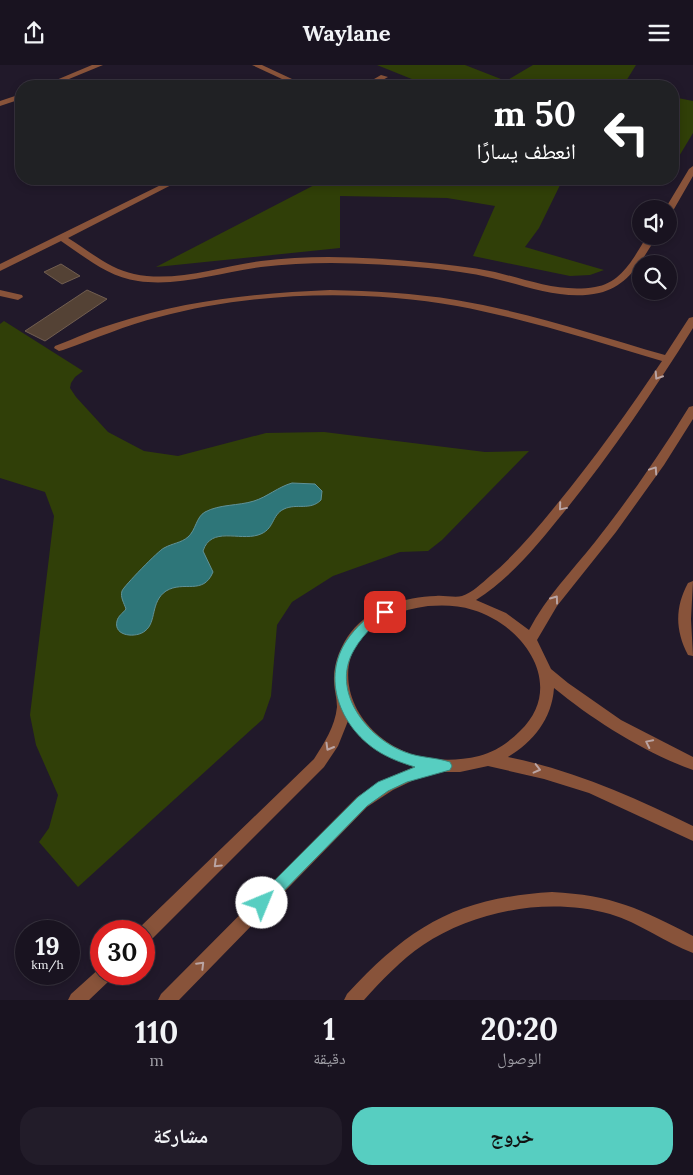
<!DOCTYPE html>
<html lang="ar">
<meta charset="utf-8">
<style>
body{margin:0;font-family:Lora,"Noto Naskh Arabic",serif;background:#221c29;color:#f1f3f6;direction:rtl;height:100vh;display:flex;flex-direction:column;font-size:19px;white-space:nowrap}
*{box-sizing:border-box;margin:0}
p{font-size:16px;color:#9f9ea5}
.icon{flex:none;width:28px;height:28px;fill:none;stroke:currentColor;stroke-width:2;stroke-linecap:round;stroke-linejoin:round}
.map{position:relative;height:935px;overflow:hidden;direction:ltr}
.panel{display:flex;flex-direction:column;background:#191320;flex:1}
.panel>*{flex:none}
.guide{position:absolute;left:15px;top:15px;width:664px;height:105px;border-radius:20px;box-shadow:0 2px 8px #0003,0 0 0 1px #37323e;direction:rtl;background:#202124;color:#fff;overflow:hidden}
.tools{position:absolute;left:632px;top:135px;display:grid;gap:10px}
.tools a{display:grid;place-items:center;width:45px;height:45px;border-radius:50%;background:#191320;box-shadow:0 2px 8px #0003,0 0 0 1px #37323e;font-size:25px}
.speed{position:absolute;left:15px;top:855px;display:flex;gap:10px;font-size:25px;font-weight:700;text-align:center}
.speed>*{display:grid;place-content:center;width:65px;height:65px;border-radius:50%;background:#191320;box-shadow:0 2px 8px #0003,0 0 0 1px #37323e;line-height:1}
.speed small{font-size:12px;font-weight:400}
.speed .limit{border:8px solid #d22;background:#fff;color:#111}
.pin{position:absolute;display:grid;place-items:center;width:42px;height:42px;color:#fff;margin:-21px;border-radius:10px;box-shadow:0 2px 8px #0006}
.me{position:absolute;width:55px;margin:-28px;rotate:45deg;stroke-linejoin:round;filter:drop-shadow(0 0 4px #0008)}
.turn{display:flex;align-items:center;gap:18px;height:105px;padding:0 20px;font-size:22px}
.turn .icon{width:65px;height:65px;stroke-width:2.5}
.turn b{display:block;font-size:35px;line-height:42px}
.eta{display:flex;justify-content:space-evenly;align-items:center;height:85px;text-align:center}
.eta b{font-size:30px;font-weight:700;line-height:35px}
.button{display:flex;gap:10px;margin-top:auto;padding:10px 20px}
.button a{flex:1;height:58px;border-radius:20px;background:#57cec1;color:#111;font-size:20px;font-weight:700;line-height:58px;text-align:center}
.button a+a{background:#221c29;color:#f1f3f6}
header{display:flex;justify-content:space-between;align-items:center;height:65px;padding:0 20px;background:#191320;font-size:22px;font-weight:700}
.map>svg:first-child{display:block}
.green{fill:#303f08}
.water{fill:#2e7679;stroke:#609197}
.building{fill:#544235;stroke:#715e50}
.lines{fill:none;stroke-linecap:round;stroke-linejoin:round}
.minor{fill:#88533a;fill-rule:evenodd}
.oneway{stroke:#baa4a3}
.route{fill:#57cec1;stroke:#39867d}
</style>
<header><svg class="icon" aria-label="menu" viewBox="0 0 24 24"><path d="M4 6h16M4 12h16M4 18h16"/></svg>Waylane<svg class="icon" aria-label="share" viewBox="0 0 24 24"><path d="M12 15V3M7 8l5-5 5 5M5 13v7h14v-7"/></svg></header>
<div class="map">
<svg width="693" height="935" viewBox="0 0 693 935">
<rect width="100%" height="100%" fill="#21192a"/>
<g class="green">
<path d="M 377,0 L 465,0 L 506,16 L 533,0 L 636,0 L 623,21 L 429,21 Z"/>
<path d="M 673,32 L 693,36 L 693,68 L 675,98 L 673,98 Z"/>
<path d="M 326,114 L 563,114 L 539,163 L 525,182 L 604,205 L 590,210 L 570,211 L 473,191 L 495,141 L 447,133 L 340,131 L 340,183 L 156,202 Z"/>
<path d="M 4,256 L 83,306 L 75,312 L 71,318 L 70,323 L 76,332 L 108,367 L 144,386 L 178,391 L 266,368 L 324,367 L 485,387 L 529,386 L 442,475 L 428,486 L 400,487 L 333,511 L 292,537 L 277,560 L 271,631 L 263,654 L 78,822 L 39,777 L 49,763 L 58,730 L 36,680 L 30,650 L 54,451 L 45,427 L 0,413 L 0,259 Z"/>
</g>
<path class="water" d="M 292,418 L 315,419 L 322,426 L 321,435 C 310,446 297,438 284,444 C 271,450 275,465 258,470 C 239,476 211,461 203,486 L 213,507 C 203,531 184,515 166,526 C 150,537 157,557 145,566 C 137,573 113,572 117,556 C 118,551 123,548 126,544 C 124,538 120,532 122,526 C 123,522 159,485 164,483 C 173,478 181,478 188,472 C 196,465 196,452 205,447 C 220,439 238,441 254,436 C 267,432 278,422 292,418 Z"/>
<g class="building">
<path d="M 61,199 L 80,211 L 62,219 L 44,207 Z"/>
<path d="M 87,225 L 107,234 L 45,276 L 25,266 Z"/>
</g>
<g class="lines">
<g class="minor">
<path d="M 92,0 L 103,0 L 52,21 L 42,21 Z"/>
<path d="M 252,0 L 262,0 L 307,21 L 297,21 Z"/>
<path d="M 381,10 L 388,12 L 372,21 L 362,21 Z"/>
<path d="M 21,29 L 21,34 L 0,41 L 0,36 Z"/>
<path d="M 693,101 L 693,111 L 674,144 L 669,147 L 669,144 L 665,144 L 689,104 Z"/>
<path d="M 173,114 L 183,114 L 68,173 C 89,186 110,204 134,209 C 176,218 220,201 261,196 C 314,189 368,192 420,197 C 445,199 470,202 495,207 C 528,215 561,228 595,222 C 622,218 634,192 647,171 L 657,171 C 642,195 629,221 599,228 C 563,236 527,221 492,213 C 471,208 449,205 428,203 C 373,198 316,195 261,202 C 221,207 179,222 138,216 C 108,212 85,192 61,176 L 0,206 L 0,199 Z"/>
<path d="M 0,225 L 22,230 L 23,232 L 18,235 L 0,231 Z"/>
<path d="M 330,225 C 372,226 414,228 456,235 C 527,247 596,270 665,290 L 689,253 L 693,252 L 693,263 C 653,327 611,389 564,447 C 538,479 511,513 476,535 L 506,548 L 529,565 C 546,532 572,506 595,477 C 629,434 660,389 689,342 L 693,341 L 693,354 L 664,400 L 616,467 L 557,541 L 537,575 L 551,604 L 568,618 L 621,655 L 693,692 L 693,705 C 645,688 593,655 554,623 C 552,654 533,677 508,692 C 573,705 634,732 693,761 L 693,776 L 589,728 L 544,714 L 488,701 L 460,707 L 441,707 L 416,714 L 393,725 L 367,742 L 179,935 L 158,935 L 161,929 L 357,732 L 383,715 L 414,702 C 387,693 364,682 348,656 L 338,681 L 324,702 L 150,876 L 144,878 L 144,866 L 137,866 L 138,864 L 314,694 C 324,678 335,662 337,642 C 337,633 334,625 334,616 C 333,599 341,580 351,567 C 371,542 405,532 436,531 C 443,530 455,533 462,531 C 472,528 482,518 490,511 C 515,490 536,465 557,439 C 594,394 629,345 662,296 C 594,276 526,254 457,241 C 360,224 254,227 159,252 C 126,260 95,274 63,285 L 59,286 L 54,283 L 55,281 C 76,273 95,264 116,258 C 186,235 258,228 330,225 ZM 428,541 C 443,540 458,540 473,545 C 524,560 567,621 520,666 C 509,677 495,687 479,691 C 351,721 287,560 428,541 Z"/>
<path d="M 693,516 L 691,554 L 693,591 L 688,590 C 675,565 675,542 688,518 Z"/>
<path d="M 552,827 C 612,830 641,844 693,871 L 693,888 C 664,877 640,858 610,849 C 548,832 476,845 423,880 C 401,895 382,915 364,935 L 344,935 L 347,929 C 411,860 457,833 552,827 Z"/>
<path d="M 101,902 L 101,909 L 112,909 L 110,915 L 89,935 L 68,935 L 71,929 Z"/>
</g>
</g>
<defs><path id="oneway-chevron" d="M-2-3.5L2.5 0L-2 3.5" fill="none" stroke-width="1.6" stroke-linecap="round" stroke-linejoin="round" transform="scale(1.25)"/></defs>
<g class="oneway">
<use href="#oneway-chevron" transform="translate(658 311) rotate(123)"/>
<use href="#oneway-chevron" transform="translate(654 405) rotate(-56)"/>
<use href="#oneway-chevron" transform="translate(562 442) rotate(130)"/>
<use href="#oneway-chevron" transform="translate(555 534) rotate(-54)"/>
<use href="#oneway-chevron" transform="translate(649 678) rotate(-154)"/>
<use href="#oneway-chevron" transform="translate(329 682) rotate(120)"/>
<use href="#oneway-chevron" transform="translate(537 704) rotate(14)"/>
<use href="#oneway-chevron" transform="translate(217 799) rotate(136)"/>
<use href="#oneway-chevron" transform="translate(201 900) rotate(-45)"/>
</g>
<path class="route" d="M 385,543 L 389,544 L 391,547 C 387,554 379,557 373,561 C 366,568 359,576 354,585 C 330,626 367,673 405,687 C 420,693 435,692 450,697 L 452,701 L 450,705 L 407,717 L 388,726 L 367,741 L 268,842 L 262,844 L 257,842 L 255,838 L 257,833 L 358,732 L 378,717 L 415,702 C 402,698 388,693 376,685 C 340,661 321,613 347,575 C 356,562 370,548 385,543 Z"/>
</svg>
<div class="tools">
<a><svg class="icon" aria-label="sound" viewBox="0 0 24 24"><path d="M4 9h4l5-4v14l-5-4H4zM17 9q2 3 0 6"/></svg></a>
<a><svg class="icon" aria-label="search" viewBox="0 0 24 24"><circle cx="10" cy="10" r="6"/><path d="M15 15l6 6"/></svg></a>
</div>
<div class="speed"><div>19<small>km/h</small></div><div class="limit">30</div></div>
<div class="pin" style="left:385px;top:547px;background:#d93025"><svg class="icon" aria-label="arrive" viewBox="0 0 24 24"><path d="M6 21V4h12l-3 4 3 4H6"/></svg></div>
<svg class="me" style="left:262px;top:838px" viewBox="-20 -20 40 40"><circle r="19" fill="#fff"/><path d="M0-13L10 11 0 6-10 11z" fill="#57cec1"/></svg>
<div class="guide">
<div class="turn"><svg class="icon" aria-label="left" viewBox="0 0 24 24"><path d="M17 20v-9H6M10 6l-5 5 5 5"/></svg><div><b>50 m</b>انعطف يسارًا</div></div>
</div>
</div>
<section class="panel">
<div class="eta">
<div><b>20:20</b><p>الوصول</p></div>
<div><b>1</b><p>دقيقة</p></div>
<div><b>110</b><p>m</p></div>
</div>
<div class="button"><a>خروج</a><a>مشاركة</a></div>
</section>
